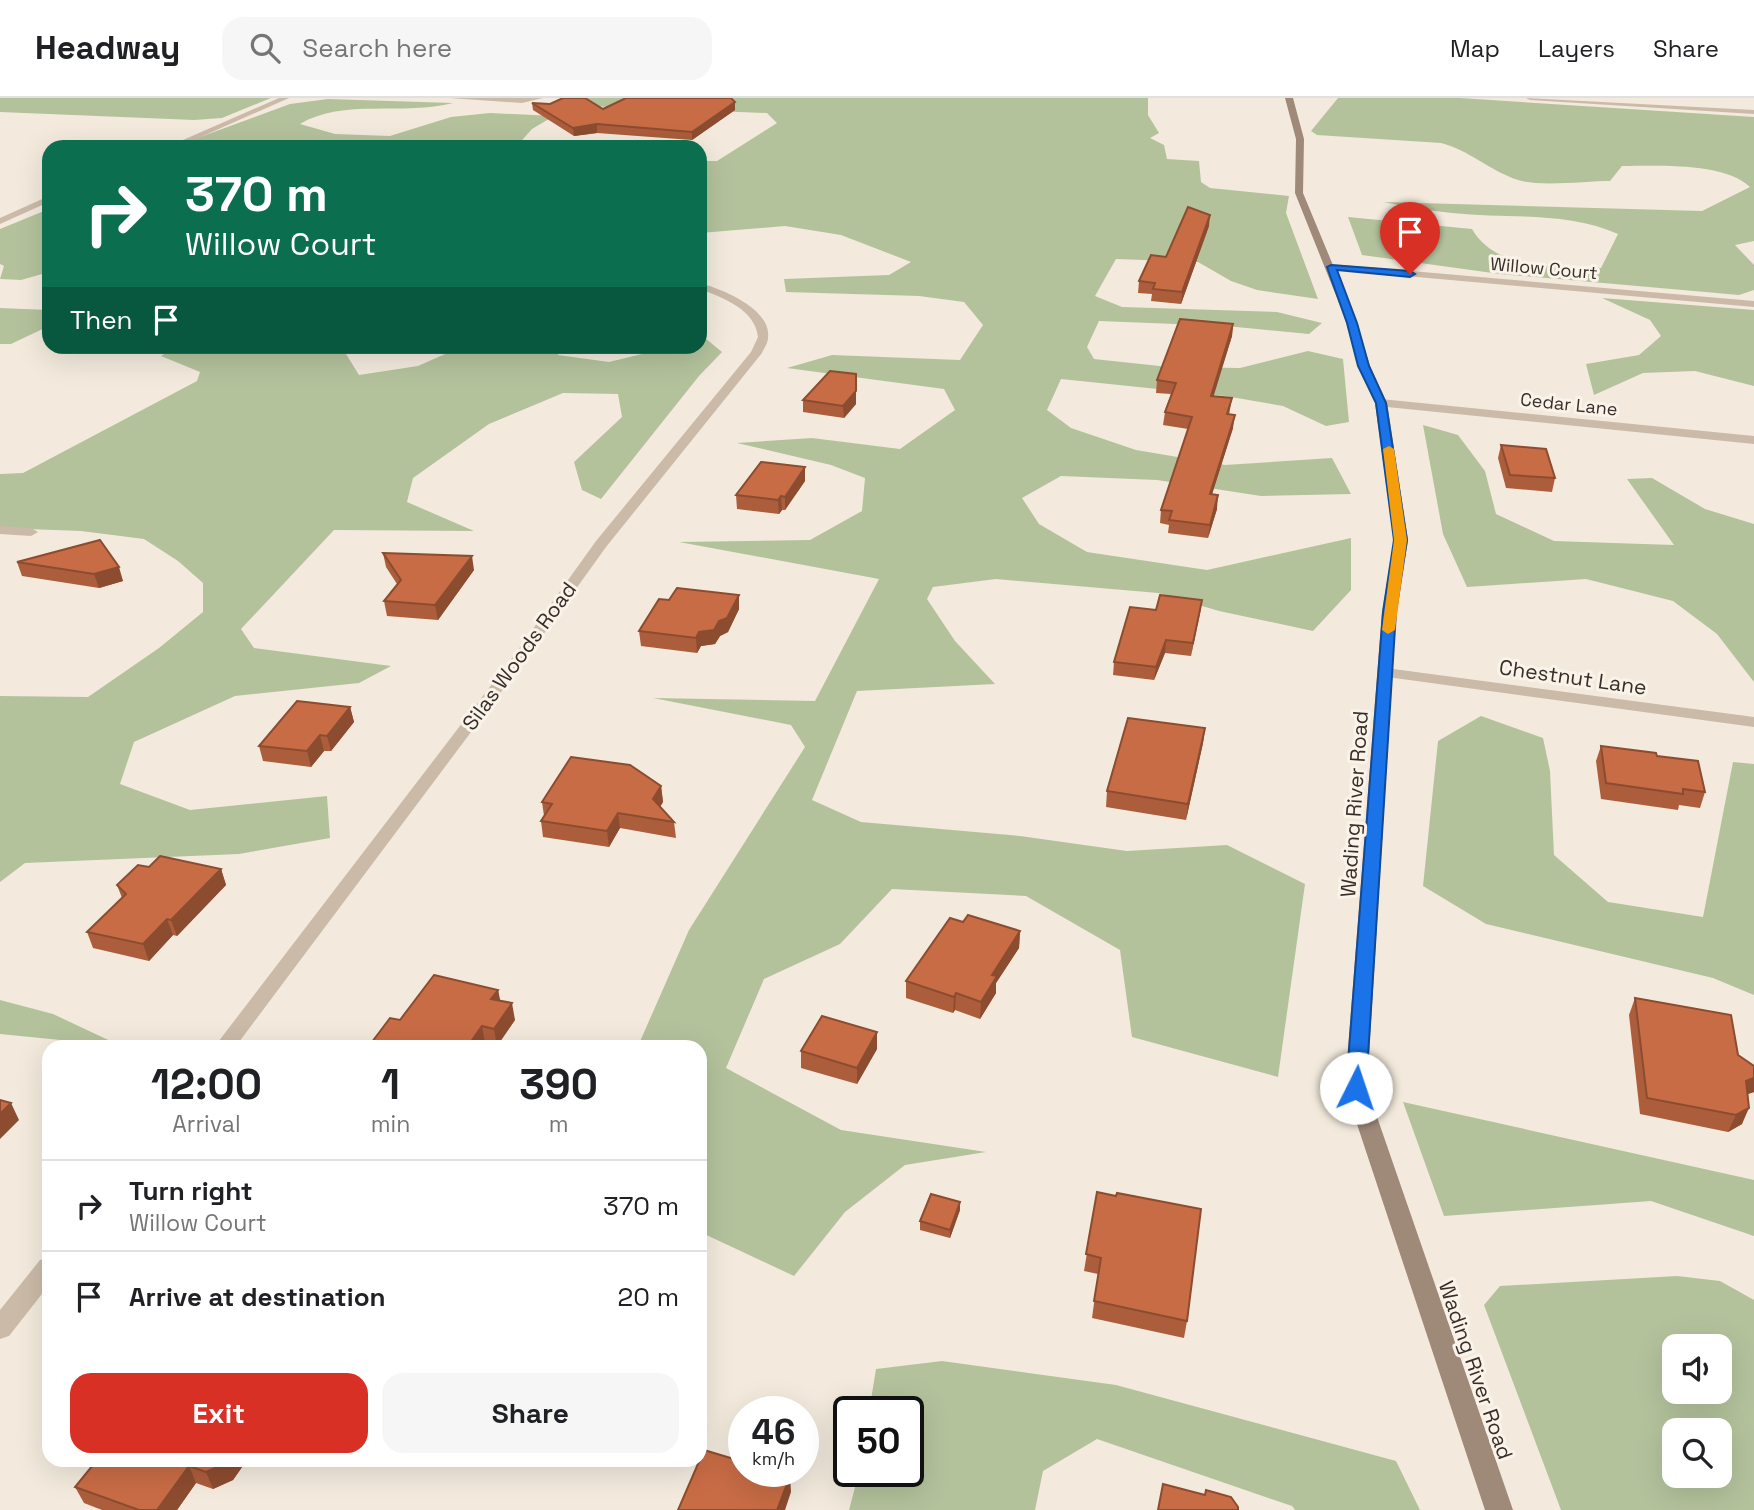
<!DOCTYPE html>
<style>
body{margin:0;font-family:"Space Grotesk",sans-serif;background:#f6f6f6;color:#202124;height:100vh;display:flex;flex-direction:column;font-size:26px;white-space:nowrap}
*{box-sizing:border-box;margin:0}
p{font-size:23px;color:#757577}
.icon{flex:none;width:38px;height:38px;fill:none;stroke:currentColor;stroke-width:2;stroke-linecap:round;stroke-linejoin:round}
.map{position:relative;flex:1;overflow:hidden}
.side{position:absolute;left:42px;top:942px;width:665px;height:427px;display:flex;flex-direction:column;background:#fff;border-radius:21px;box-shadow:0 7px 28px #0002}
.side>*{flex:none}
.top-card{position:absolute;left:42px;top:42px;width:665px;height:214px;border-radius:21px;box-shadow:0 7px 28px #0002;background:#0b6e4f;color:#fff;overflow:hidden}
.buttons{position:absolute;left:1662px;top:1236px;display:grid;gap:14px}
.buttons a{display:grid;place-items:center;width:70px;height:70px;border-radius:14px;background:#fff;box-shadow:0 7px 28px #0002;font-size:35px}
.speed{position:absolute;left:728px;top:1298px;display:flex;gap:14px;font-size:35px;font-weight:700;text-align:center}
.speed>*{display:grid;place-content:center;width:91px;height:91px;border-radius:50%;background:#fff;box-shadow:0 7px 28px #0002;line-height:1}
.speed small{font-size:18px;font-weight:400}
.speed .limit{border:4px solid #111;border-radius:10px;background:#fff;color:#111}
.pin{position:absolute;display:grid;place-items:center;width:60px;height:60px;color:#fff;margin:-72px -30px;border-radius:50% 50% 50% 0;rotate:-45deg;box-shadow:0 0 7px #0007}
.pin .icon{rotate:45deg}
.me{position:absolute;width:77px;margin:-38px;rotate:4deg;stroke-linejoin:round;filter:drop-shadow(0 0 5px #0008)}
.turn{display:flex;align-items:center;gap:24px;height:147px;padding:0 28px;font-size:32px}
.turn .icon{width:91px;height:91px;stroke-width:2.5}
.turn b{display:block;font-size:49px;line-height:60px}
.then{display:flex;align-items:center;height:66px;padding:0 28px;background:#0003;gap:14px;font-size:26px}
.eta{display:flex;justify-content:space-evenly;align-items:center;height:119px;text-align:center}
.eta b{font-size:42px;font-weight:700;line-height:49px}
.cta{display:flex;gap:14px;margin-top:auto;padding:14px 28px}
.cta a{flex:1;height:80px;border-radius:21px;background:#d93025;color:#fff;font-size:28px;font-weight:700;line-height:80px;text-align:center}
.cta a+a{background:#f6f6f6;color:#202124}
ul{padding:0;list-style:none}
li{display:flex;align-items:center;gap:21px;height:91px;padding:0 28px;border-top:2px solid #e0e0e0}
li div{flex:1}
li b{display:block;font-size:26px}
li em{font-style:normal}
header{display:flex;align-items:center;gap:42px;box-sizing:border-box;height:98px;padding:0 35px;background:#fff;border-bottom:2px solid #e0e0e0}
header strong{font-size:33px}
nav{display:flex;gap:38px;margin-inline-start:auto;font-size:24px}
.search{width:490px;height:63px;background:#f6f6f6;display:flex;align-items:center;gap:18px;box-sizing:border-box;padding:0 24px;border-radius:21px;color:#757577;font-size:26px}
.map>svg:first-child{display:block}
.green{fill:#b4c29c;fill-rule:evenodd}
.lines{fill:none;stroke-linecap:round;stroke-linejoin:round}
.lane{fill:#cbbaa8;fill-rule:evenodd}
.street{fill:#cbbaa8;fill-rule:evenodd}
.secondary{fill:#9f8979;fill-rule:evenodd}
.wall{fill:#ac5d3b}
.shaded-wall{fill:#8c4c30}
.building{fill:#c86c45;stroke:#8c4c30;stroke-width:2}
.route{fill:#1a73e8;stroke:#114b97;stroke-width:2}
.slow{fill:#f59e0b}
.labels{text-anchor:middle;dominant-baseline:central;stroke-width:6;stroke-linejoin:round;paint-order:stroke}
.far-street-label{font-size:18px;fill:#382e29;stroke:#faf3e9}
.street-label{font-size:21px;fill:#382e29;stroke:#faf3e9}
</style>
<header>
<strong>Headway</strong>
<div class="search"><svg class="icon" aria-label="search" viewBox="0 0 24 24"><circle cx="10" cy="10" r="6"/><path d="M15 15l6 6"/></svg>Search here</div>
<nav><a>Map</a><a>Layers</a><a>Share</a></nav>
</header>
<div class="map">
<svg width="1754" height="1412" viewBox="0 0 1754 1412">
<rect width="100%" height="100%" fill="#f3eadd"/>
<g class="green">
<path d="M 0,0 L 271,0 L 222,20 L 194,22 L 0,14 Z"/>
<path d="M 569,0 L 631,0 L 639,4 L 735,0 L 1148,0 L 1148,17 L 1159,35 L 1150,40 L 1164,47 L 1167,61 L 1199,63 L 1201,84 L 1210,90 L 1289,98 L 1286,115 L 1318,201 L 1257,192 L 1231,183 L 1198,164 L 1116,161 L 1095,198 L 1122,209 L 1277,214 L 1322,225 L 1309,236 L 1226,228 L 1099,223 L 1087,249 L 1094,261 L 1169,269 L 1240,270 L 1308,253 L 1343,261 L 1349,324 L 1326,328 L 1283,308 L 1225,298 L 1061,281 L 1047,312 L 1071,330 L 1136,352 L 1225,367 L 1332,360 L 1351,396 L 1261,398 L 1157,382 L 1061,378 L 1022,400 L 1039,426 L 1087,454 L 1207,472 L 1351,440 L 1351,492 L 1313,533 L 1219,513 L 1158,495 L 996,481 L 933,489 L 927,501 L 955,543 L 995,586 L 857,593 L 812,702 L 861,724 L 1020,738 L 1127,753 L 1227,747 L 1305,786 L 1278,979 L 1132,939 L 1120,852 L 1026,798 L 892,791 L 840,846 L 764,881 L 726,970 L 841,1032 L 986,1054 L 905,1067 L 845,1114 L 794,1178 L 700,1134 L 700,948 L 638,948 L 689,832 L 805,649 L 791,627 L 653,600 L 815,603 L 879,481 L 679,444 L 810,442 L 862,413 L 865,380 L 831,367 L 737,345 L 812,340 L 900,351 L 955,312 L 944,291 L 787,270 L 832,257 L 960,262 L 983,227 L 964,204 L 919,198 L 786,194 L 784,181 L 889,177 L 911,164 L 841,137 L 785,128 L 700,135 L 700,63 L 717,63 L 777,25 L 767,15 L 586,8 Z"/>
<path d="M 1338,0 L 1460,0 L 1754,19 L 1754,143 L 1735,147 L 1754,167 L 1754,192 L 1739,197 L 1500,176 L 1362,157 L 1348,119 L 1472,131 C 1497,174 1557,167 1601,170 L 1618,136 C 1566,113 1508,121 1452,115 C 1429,113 1406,108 1383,104 L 1702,113 L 1750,89 C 1725,64 1656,68 1622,68 L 1610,83 C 1587,83 1538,89 1518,82 C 1490,73 1469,52 1441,45 L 1317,37 L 1311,33 Z"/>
<path d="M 328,1 L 453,5 C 404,18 343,0 300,26 L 335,36 L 390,38 L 451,19 L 490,15 L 554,18 L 532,31 L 516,49 L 173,49 L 290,6 Z"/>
<path d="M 49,111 L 49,174 L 21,182 L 0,181 L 4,168 L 0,166 L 0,131 Z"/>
<path d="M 1602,200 L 1754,212 L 1754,288 L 1695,273 L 1643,275 L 1594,297 L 1586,266 L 1639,257 L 1661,238 L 1650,222 Z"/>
<path d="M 0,210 L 49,212 L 49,228 L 11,246 L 0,246 Z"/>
<path d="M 705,240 L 722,254 L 699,278 L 601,401 L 582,392 L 574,364 L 622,319 L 618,296 L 563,295 L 489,326 L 413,380 L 407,404 L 474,433 L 334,432 L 241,531 L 254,550 L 391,568 L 359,585 L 235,598 L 134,644 L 120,686 L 190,712 L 327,698 L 330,740 L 239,756 L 25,765 L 0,784 L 0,598 L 88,599 L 159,550 L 203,514 L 203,485 L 178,463 L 144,441 L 81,433 L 0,430 L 0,376 L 23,375 L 197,283 L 200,274 L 161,258 L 175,249 L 351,249 L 343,251 L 359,277 L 418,268 L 461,249 L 561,249 L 558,257 L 609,264 L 671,249 L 700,248 L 700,241 Z"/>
<path d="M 1423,327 L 1458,337 L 1485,373 L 1496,416 L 1554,443 L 1674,447 L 1627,381 L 1652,380 L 1705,411 L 1754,426 L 1754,584 L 1717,536 L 1673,503 L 1586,481 L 1467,489 L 1443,436 Z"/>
<path d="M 1481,618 L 1543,640 L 1550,673 L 1554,757 L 1608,804 L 1703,819 L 1733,664 L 1754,666 L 1754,897 L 1713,880 L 1486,826 L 1423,788 L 1438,643 Z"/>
<path d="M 0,902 L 53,916 L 121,948 L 0,936 Z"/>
<path d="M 1403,1004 L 1754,1082 L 1754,1138 L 1651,1103 L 1444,1118 Z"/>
<path d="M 1677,1178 L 1720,1183 L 1754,1202 L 1754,1412 L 1561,1412 L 1484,1207 L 1500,1188 ZM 1675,1248 L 1720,1248 L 1720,1293 L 1675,1293 ZM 1675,1332 L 1720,1332 L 1720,1377 L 1675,1377 Z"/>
<path d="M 942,1263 L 1116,1287 L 1396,1363 L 1420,1412 L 1295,1412 L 1292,1408 L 1097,1341 L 1043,1373 L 1035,1412 L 849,1412 L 859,1374 L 908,1374 L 908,1314 L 869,1314 L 876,1271 Z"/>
</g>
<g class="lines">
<g class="lane">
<path d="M 449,0 L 543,0 L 522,5 Z"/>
<path d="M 0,428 L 31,430 L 38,434 L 31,438 L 0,436 Z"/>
</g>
<g class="street">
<path d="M 279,0 L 289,0 L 178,49 L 167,49 Z"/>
<path d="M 1526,0 L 1754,12 L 1754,16 L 1530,2 Z"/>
<path d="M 49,98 L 49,104 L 0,126 L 0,120 Z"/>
<path d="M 1331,166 L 1754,203 L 1754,209 L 1327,171 L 1327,167 Z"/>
<path d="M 700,185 C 722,191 772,211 768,240 C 768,245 764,250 762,255 L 606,449 L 525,562 L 236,948 L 215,948 L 515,556 L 596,443 L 751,254 L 758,239 C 755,211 723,200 700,191 Z"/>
<path d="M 1381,301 L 1754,338 L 1754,346 L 1377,308 L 1377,302 Z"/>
<path d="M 1386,570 L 1754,619 L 1754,629 L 1380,578 L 1378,575 L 1380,572 Z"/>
<path d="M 49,1159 L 49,1187 L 9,1238 L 0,1241 L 0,1212 L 40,1162 Z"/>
</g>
<path class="secondary" d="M 1285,0 L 1293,0 L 1304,41 L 1303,95 L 1357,225 L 1370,268 L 1387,305 L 1408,442 L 1396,514 L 1367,990 L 1513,1412 L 1485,1412 L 1345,990 L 1382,514 L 1394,442 L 1375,305 L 1358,268 L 1347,225 L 1295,95 L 1296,41 Z"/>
</g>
<g class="wall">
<path d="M 560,0 L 585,0 L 603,11 L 735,4 L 735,12 L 692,42 L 597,35 L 574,38 L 533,12 L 532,5 L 550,6 L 561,1 Z"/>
<path d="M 1209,128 L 1181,206 L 1151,203 L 1152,196 L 1138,195 L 1139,183 L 1166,159 Z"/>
<path d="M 1233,226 L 1232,238 L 1213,298 L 1232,300 L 1229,317 L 1233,330 L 1212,396 L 1217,411 L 1208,440 L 1168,435 L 1169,427 L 1160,425 L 1161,412 L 1188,331 L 1163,327 L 1165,314 L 1171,296 L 1156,295 L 1157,282 Z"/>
<path d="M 856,276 L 856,306 L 844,320 L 803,314 L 803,302 Z"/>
<path d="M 1501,347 L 1555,380 L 1552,394 L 1506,390 L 1498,360 Z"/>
<path d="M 805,383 L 785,412 L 782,412 L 779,416 L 737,411 L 736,397 Z"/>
<path d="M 100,442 L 123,483 L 99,490 L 22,478 L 17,464 Z"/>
<path d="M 383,455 L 474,472 L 438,522 L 387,518 L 384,503 L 397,486 L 386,469 Z"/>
<path d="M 739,497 L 739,511 L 728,534 L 720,538 L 715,546 L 701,548 L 697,555 L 641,548 L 639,533 L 669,502 Z"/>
<path d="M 1202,502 L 1191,558 L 1165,555 L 1154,582 L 1113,577 L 1114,564 L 1156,512 Z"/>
<path d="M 350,609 L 354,624 L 331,653 L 324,653 L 311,669 L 263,663 L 259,648 Z"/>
<path d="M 1205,630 L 1203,645 L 1186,722 L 1106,709 L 1107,693 Z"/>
<path d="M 1601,648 L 1657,658 L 1705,694 L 1700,710 L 1679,707 L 1678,712 L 1601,701 L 1596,663 Z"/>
<path d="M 661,688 L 663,704 L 660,709 L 674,724 L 676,740 L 620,730 L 609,749 L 543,739 L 541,723 L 544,718 L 542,704 Z"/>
<path d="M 149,769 L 221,771 L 226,787 L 177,838 L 173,837 L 149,863 L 93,850 L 87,834 L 122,800 L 117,787 Z"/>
<path d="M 963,824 L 1020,833 L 1019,850 L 996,885 L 996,895 L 980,921 L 955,912 L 953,915 L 906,900 L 906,883 Z"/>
<path d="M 498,892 L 500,902 L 515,922 L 497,948 L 485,945 L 483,948 L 369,948 L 400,922 Z"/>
<path d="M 1635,900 L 1738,957 L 1754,968 L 1754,994 L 1748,996 L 1742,1026 L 1728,1034 L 1640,1016 L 1629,917 Z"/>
<path d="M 877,951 L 857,986 L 801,970 L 801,953 Z"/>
<path d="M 1097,1094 L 1187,1223 L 1184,1240 L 1092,1220 L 1098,1176 L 1084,1173 Z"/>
<path d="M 960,1112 L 950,1140 L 920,1132 L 920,1123 Z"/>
<path d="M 97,1362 L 247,1362 L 233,1382 L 213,1391 L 196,1385 L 177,1412 L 102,1412 L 84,1405 L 75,1389 Z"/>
</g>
<g class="shaded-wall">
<path d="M 735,4 L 735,12 L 692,42 L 692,34 Z"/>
<path d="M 597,26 L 597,35 L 574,38 L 573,30 Z"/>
<path d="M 1210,117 L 1209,128 L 1181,206 L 1182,194 Z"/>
<path d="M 1233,226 L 1232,238 L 1210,310 L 1211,298 Z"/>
<path d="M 856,293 L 856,306 L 844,320 L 843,308 Z"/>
<path d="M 1235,317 L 1233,330 L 1208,409 L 1210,396 Z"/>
<path d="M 805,369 L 805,383 L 785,412 L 785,399 Z"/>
<path d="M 1218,397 L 1217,411 L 1208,440 L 1210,427 Z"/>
<path d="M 781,398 L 782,412 L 779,416 L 778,402 Z"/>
<path d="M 472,458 L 474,472 L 438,522 L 435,507 Z"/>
<path d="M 119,469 L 123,483 L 99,490 L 94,476 Z"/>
<path d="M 739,497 L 739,511 L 728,534 L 720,538 L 715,546 L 701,548 L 697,555 L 696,540 L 699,534 L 719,523 Z"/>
<path d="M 1202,502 L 1200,515 L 1191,558 L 1193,545 Z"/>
<path d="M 1166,542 L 1165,555 L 1154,582 L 1156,569 Z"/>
<path d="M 350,609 L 354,624 L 331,653 L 327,638 Z"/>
<path d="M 1205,630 L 1203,645 L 1186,722 L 1188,706 Z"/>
<path d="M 320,637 L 324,653 L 311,669 L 307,653 Z"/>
<path d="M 661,688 L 663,704 L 655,717 L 653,701 Z"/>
<path d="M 618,715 L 620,730 L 609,749 L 607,733 Z"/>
<path d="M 221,771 L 226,787 L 177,838 L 171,822 Z"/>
<path d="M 167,821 L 173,837 L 149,863 L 143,846 Z"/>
<path d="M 1020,833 L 1019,850 L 996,885 L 996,895 L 980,921 L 981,904 L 992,877 Z"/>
<path d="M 498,892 L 501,908 L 491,901 Z"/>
<path d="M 956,895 L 955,912 L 953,915 L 954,899 Z"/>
<path d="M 512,905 L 515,922 L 497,948 L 494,931 Z"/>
<path d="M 482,928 L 485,945 L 483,948 L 468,948 Z"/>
<path d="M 877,934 L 877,951 L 857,986 L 857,970 Z"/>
<path d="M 1754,980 L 1754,994 L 1738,999 L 1746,983 Z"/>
<path d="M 11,1005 L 19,1022 L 0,1041 L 0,1016 Z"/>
<path d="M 1749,1010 L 1742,1026 L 1728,1034 L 1736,1017 Z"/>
<path d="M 960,1104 L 960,1112 L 950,1140 L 950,1132 Z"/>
<path d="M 228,1362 L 247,1362 L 233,1382 L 213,1391 L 206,1374 Z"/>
<path d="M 189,1368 L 196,1385 L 177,1412 L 157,1412 Z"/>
<path d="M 790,1378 L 791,1394 L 785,1412 L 777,1412 Z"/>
</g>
<g class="building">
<path d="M 563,0 L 585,0 L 603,11 L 626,0 L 731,0 L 735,4 L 692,34 L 597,26 L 573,30 L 532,5 L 550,6 Z"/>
<path d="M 1188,109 L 1210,117 L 1182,194 L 1153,191 L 1155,185 L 1139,183 L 1151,157 L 1166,159 Z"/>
<path d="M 1180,221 L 1233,226 L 1211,298 L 1232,300 L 1227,316 L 1235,317 L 1210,396 L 1218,397 L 1210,427 L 1169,422 L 1172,413 L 1161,412 L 1192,319 L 1165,314 L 1176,285 L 1157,282 Z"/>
<path d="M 830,273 L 856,276 L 856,293 L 843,308 L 803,302 Z"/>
<path d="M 1501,347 L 1546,351 L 1555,380 L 1510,377 Z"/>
<path d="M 761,364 L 805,369 L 785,399 L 781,398 L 778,402 L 736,397 Z"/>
<path d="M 100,442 L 119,469 L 94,476 L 17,464 Z"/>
<path d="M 383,455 L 472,458 L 435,507 L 384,503 L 401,482 Z"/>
<path d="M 677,490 L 739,497 L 727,520 L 719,523 L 714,532 L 699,534 L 696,540 L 639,533 L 659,501 L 669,502 Z"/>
<path d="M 1160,497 L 1202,502 L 1193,545 L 1166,542 L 1156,569 L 1114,564 L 1130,509 L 1156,512 Z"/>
<path d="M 297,603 L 350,609 L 327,638 L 320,637 L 307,653 L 259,648 Z"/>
<path d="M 1128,620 L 1205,630 L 1188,706 L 1107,693 Z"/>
<path d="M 1601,648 L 1656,655 L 1657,658 L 1698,663 L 1705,694 L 1683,691 L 1683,696 L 1606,685 Z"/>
<path d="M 571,659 L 630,667 L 661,688 L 653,701 L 674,724 L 618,715 L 607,733 L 541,723 L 552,706 L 542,704 Z"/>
<path d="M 160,758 L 221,771 L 171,822 L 167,821 L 143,846 L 87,834 L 126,796 L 117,787 L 138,767 L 149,769 Z"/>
<path d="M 968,817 L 1020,833 L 992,877 L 997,878 L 981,904 L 956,895 L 954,899 L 906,883 L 950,820 L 963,824 Z"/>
<path d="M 434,877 L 498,892 L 491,901 L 512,905 L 494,931 L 482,928 L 468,948 L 369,948 L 390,920 L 400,922 Z"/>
<path d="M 1635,900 L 1731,917 L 1738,957 L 1754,968 L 1754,980 L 1746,983 L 1749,1010 L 1736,1017 L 1647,1000 Z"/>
<path d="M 822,918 L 877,934 L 857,970 L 801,953 Z"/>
<path d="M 0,1002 L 11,1005 L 0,1016 Z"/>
<path d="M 1097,1094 L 1116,1098 L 1117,1095 L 1201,1111 L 1187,1223 L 1094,1203 L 1101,1160 L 1086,1156 Z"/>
<path d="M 931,1096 L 960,1104 L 950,1132 L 920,1123 Z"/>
<path d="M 704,1352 L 744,1364 L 744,1374 L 777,1374 L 790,1378 L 777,1412 L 678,1412 Z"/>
<path d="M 97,1362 L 228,1362 L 226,1365 L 206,1374 L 189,1368 L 157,1412 L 139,1412 L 75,1389 Z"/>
<path d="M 1163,1386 L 1205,1397 L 1206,1392 L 1231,1399 L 1238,1409 L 1238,1412 L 1158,1412 Z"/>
</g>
<path class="route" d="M 1331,167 L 1410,173 L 1415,176 L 1410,179 L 1337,172 L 1357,225 L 1369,268 L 1386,305 L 1407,442 L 1396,514 L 1366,990 L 1363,995 L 1356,997 L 1349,995 L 1346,990 L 1383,514 L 1394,442 L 1376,305 L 1358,268 L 1347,225 L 1327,169 Z"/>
<path class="slow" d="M 1389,348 L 1394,351 L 1407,442 L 1395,532 L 1388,536 L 1382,532 L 1394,442 L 1383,351 Z"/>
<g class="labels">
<g class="far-street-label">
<text transform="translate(1544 170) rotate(5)">Willow Court</text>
<text transform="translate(1569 306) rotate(6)">Cedar Lane</text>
</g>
<g class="street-label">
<text transform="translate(519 558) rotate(-54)">Silas Woods Road</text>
<text transform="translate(1573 579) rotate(8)">Chestnut Lane</text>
<text transform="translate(1354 706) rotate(-86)">Wading River Road</text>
<text transform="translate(1476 1272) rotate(71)">Wading River Road</text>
</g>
</g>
</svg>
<div class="buttons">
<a><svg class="icon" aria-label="sound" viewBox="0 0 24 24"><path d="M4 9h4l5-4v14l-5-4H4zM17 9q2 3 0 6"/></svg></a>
<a><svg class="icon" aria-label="search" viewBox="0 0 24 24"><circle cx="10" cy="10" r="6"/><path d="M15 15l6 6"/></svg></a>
</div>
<div class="speed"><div>46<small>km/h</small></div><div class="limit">50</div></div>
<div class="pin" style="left:1410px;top:176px;background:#d93025"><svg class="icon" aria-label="arrive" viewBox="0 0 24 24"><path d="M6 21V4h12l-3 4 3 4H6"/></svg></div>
<svg class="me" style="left:1356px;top:990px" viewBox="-20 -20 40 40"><circle r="19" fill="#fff"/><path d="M0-13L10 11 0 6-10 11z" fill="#1a73e8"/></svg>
<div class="top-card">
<div class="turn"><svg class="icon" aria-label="right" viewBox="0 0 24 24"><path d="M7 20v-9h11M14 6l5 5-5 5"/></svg><div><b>370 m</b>Willow Court</div></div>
<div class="then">Then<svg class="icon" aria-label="arrive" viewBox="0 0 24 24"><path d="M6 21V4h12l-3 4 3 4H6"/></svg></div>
</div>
<section class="side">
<div class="eta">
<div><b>12:00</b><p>Arrival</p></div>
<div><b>1</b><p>min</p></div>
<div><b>390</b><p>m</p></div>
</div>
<ul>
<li><svg class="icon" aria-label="right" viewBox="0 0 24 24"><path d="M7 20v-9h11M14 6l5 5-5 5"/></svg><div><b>Turn right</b><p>Willow Court</p></div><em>370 m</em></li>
<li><svg class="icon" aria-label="arrive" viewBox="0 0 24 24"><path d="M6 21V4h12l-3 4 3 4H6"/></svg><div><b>Arrive at destination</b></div><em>20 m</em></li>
</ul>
<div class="cta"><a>Exit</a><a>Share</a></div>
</section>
</div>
